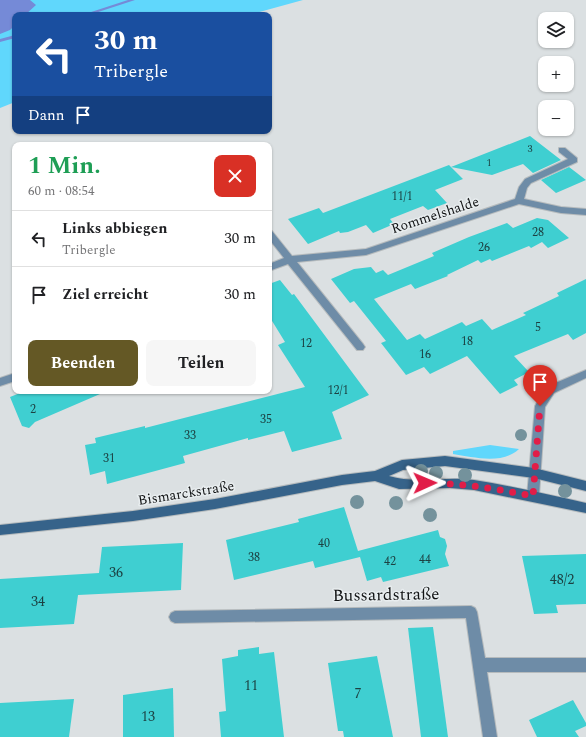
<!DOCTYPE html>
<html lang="de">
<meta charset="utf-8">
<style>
body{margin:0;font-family:Spectral,serif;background:#f6f6f6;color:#202124;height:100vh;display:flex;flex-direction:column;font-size:15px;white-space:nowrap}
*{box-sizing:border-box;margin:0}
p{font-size:13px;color:#757577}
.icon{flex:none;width:22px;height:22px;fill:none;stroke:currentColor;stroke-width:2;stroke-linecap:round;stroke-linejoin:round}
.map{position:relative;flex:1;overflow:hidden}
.details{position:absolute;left:12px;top:142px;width:260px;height:252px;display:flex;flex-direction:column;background:#fff;border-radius:8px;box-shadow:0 1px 3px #0004}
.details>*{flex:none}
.banner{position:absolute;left:12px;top:12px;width:260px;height:122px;border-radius:8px;box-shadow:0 1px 3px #0004;background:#1a4fa0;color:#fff;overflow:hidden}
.controls{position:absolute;left:538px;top:12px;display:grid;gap:8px}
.controls a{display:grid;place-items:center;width:36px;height:36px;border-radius:8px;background:#fff;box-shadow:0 1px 3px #0004;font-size:20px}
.pin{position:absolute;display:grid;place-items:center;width:34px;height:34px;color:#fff;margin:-41px -17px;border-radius:50% 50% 50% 0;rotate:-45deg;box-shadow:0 0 4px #0007}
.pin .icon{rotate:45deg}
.me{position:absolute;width:44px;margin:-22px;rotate:89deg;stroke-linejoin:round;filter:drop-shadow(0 0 3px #0008)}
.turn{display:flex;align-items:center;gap:14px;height:84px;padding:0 16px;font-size:18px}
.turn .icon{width:52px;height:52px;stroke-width:2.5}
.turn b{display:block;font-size:28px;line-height:34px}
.then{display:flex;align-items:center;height:38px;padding:0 16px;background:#0003;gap:8px;font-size:15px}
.round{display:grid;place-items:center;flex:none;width:42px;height:42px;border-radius:8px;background:#f6f6f6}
.overview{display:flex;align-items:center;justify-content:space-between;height:68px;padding:0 16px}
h1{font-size:24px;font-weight:700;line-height:30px;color:#1e9e55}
.cta{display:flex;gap:8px;margin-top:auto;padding:8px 16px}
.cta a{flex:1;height:46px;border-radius:8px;background:#645825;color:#fff;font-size:16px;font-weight:700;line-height:46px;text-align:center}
.cta a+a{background:#f6f6f6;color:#202124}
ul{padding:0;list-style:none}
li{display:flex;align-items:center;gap:12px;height:56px;padding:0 16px;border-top:1px solid #e0e0e0}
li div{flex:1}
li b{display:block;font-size:15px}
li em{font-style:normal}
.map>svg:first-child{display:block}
.green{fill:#60d7fc}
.water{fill:#758ad7}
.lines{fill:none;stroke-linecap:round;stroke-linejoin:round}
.stream{fill:#758ad7;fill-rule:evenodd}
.building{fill:#3fcfd1}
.street-casing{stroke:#b6bbbd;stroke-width:2}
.secondary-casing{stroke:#b6bbbd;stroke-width:2}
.street{fill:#6e8ca7;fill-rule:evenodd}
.secondary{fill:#36638a;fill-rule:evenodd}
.tree{fill:#74929c}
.route{stroke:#e11d48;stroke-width:7;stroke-dasharray:0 12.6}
.labels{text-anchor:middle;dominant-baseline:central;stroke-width:3;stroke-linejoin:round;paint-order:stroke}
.far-number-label{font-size:10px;fill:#1c4142}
.number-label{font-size:12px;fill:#1c4142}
.street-label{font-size:14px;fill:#101213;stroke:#e8edef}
.near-number-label{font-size:14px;fill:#1c4142}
.near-street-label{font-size:17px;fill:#101213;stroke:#e8edef}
</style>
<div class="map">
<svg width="586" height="737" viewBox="0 0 586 737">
<rect width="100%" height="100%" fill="#dbe0e2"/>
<g class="green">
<path d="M 0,0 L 303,0 L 249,15 L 15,15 L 15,102 L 0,108 Z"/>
<path d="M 490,445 L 519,449 C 502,465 473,457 453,454 L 453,451 Z"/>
</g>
<path class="water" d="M 0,0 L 30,0 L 36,5 L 25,15 L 15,15 L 15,25 L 10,30 L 0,34 Z"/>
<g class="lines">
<g class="stream">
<path d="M 128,0 L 135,0 L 89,15 L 82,15 Z"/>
<path d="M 15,35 L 15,38 L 0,42 L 0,39 Z"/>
</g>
</g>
<g class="building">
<path d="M 530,136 L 561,160 L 533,173 L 523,164 L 492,175 L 451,167 Z"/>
<path d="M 449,165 L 463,179 L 435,190 L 447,203 L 428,210 L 423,206 L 390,219 L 394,224 L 373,233 L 366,225 L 348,232 L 340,233 L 339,231 L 308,244 L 288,219 L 319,208 L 323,213 Z"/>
<path d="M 569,167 L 586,180 L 556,193 L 541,180 Z"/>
<path d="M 537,218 L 548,220 L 569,238 L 548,248 L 542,242 L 531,248 L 529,246 L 492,261 L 490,259 L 481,263 L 478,260 L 447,275 L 448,276 L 415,289 L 411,284 L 374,299 L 407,340 L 420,334 L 425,339 L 462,322 L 466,326 L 482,319 L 492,330 L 526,315 L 523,313 L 559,296 L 557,293 L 586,279 L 586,333 L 573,340 L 568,334 L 514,356 L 529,372 L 514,380 L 518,385 L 500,394 L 467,356 L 430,374 L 424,367 L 406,375 L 381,343 L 386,341 L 354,301 L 350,303 L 331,279 L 354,269 L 371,267 L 376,273 L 383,270 L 388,275 L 434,256 L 432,253 L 469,237 L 507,223 L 513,228 Z"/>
<path d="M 280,280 L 292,295 L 294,294 L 369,395 L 332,412 L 342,439 L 292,452 L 284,431 L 248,440 L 248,438 L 183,456 L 185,463 L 107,484 L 105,471 L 90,475 L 85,445 L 96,443 L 95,438 L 145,426 L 145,428 L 305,387 L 278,345 L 285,342 L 269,316 L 269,284 Z"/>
<path d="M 25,391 L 107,391 L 35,422 L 29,428 L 22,426 L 10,397 Z"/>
<path d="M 344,507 L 358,551 L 438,530 L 440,537 L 445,539 L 447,546 L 445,554 L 449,566 L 383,582 L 381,577 L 367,581 L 360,557 L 315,568 L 313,561 L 234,580 L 226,540 L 299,522 L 298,519 Z"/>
<path d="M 183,543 L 181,590 L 78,595 L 74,624 L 0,628 L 0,579 L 99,573 L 102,547 Z"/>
<path d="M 586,554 L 586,604 L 556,605 L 558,613 L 534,614 L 522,556 Z"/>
<path d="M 433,627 L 448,737 L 421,737 L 408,628 Z"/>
<path d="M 259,647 L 259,654 L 274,652 L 284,737 L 221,737 L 219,712 L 226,711 L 222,659 L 238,656 L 238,650 Z"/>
<path d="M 377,656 L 393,737 L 344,737 L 343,731 L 338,731 L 328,663 Z"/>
<path d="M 173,688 L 174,737 L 123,737 L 123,695 Z"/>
<path d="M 74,699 L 69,737 L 0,737 L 0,703 Z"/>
<path d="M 573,700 L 586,723 L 586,726 L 575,731 L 579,737 L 537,737 L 529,720 Z"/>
</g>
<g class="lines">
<g class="street-casing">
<g id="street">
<path d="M 559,148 L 565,148 L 577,158 L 577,162 L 531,183 L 527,188 L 524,199 L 561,207 L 586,209 L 586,215 L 561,213 L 519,204 L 366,255 L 297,262 L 363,344 L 365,347 L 363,350 L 357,350 L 288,264 L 269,271 L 269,264 L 284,258 L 269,239 L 269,230 L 272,231 L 292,256 L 366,249 L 515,199 L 519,187 L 525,179 L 568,159 L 559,152 Z"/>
<path d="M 586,370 L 586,378 L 554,393 L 545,407 L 539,496 L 537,500 L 533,501 L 529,500 L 527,496 L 535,406 L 546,387 Z"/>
<path d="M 15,373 L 15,381 L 0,386 L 0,378 Z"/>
<path d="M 471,606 L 475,608 L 477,612 L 485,658 L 586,658 L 586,672 L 487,672 L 497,737 L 483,737 L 466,618 L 175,623 L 171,621 L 169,617 L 171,613 L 175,611 Z"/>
</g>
</g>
<g class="secondary-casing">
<path id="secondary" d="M 445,456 L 534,468 L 586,481 L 586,491 L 534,478 L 445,466 L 403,470 L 389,476 C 414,484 447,476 474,480 C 512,486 549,495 586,503 L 586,513 L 474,490 L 450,488 L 399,489 L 375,481 L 342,485 L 215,509 L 133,521 L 0,535 L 0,525 L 133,511 L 215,499 L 342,475 L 375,471 L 402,460 Z"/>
</g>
<use href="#street" class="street"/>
<use href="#secondary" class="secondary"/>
</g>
<g class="tree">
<circle cx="521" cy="435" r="6"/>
<circle cx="421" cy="471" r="7"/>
<circle cx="436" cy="473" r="7"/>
<circle cx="465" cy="475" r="7"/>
<circle cx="565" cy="491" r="7"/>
<circle cx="357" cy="502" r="7"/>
<circle cx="396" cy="503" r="7"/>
<circle cx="430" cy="515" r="7"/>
</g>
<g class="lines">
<path class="route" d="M 425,483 C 462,483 497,489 533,496 L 540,406"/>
</g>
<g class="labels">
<g class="far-number-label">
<text x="530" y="149">3</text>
<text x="489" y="163">1</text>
</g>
<g class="number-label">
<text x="402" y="196">11/1</text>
<text x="538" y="232">28</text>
<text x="484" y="247">26</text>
<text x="538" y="327">5</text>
<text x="467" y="341">18</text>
<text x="306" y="343">12</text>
<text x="425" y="354">16</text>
<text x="338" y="390">12/1</text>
<text x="33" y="409">2</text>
<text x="266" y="419">35</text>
<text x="190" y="435">33</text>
<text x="109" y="458">31</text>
<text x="324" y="543">40</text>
<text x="254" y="557">38</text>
<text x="425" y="559">44</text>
<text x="390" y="561">42</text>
</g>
<g class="street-label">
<text transform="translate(435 215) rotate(-18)">Rommelshalde</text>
<text transform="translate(186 493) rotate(-9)">Bismarckstraße</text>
</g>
<g class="near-number-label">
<text x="116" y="572">36</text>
<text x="562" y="579">48/2</text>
<text x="38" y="601">34</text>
<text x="251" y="685">11</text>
<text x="358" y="693">7</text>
<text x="148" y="716">13</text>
</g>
<g class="near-street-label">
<text transform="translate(386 595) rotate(-1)">Bussardstraße</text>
</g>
</g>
</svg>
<div class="controls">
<a><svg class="icon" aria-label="layers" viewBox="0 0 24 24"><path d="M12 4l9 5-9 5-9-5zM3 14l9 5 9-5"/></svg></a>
<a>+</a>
<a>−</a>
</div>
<div class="pin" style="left:540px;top:406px;background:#d93025"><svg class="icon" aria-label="arrive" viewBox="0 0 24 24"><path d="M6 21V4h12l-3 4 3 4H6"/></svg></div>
<svg class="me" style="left:425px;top:483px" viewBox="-20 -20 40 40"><path d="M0-17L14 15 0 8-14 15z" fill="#e11d48" stroke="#fff" stroke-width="4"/></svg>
<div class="banner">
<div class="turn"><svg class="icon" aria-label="left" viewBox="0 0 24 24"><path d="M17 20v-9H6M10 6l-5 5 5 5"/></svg><div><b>30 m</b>Tribergle</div></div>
<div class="then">Dann<svg class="icon" aria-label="arrive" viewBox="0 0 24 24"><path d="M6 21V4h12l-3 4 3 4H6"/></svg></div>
</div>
<section class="details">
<div class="overview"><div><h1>1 Min.</h1><p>60 m · 08:54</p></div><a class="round" style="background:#d93025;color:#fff"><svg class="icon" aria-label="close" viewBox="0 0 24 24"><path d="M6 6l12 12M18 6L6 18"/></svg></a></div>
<ul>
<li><svg class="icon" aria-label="left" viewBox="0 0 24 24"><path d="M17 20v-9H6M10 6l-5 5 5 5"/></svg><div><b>Links abbiegen</b><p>Tribergle</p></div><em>30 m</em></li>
<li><svg class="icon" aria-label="arrive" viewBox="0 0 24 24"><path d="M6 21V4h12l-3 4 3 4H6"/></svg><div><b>Ziel erreicht</b></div><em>30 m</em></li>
</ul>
<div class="cta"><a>Beenden</a><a>Teilen</a></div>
</section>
</div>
